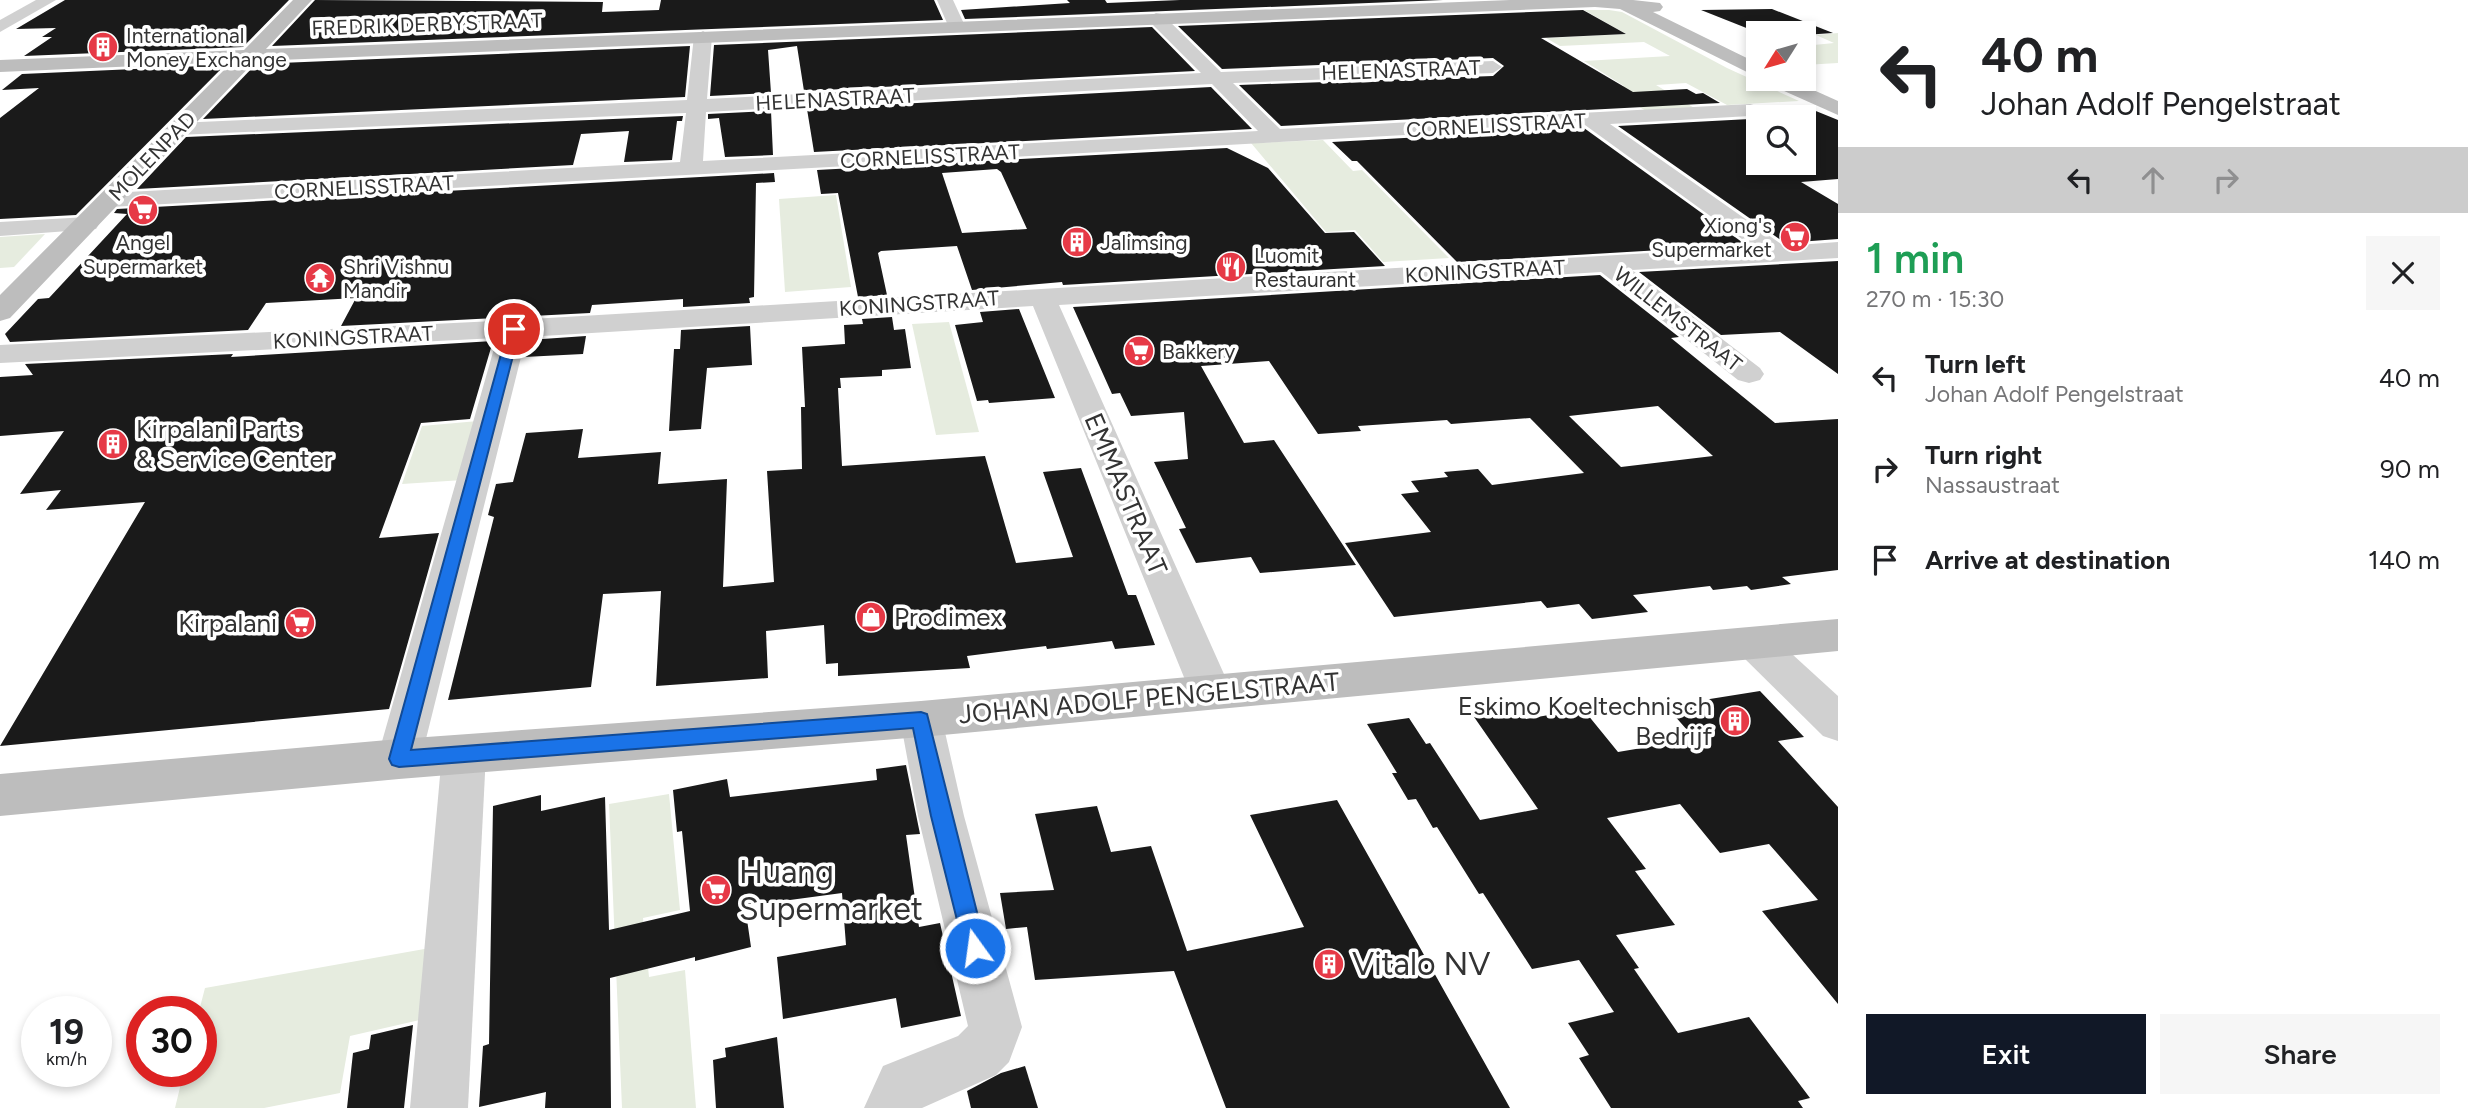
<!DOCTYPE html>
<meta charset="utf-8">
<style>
body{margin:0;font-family:Figtree,sans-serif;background:#f6f6f6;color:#202124;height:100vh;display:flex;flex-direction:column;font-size:26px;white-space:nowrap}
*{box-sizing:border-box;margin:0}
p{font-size:23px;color:#757577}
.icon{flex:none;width:38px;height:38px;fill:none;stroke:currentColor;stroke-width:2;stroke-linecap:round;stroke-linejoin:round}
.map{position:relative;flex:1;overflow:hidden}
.details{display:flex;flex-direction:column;background:#fff;width:630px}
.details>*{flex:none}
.hud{background:#fff;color:#202124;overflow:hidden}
.needle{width:46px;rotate:233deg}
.buttons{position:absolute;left:1746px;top:21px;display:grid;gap:14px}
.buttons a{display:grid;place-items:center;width:70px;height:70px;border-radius:0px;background:#fff;box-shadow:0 4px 10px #0003;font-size:35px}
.speed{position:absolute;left:21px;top:996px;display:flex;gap:14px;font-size:35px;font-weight:700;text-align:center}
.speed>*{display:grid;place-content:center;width:91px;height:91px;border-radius:50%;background:#fff;box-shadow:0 4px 10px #0003;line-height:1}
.speed small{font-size:18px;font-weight:400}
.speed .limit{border:10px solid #d22;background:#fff;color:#111}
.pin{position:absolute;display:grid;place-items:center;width:60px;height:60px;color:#fff;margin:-30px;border:4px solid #fff;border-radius:50%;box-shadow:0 2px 7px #0007}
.me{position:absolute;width:77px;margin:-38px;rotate:346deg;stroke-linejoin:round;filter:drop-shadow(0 0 5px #0008)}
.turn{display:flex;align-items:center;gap:24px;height:147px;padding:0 28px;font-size:32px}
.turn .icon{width:91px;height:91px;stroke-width:2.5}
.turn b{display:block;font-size:49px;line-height:60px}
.lanes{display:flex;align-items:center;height:66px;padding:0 28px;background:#0003;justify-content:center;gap:35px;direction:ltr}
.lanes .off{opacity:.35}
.round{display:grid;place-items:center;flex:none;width:74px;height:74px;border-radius:0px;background:#f6f6f6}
.head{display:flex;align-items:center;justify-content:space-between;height:119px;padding:0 28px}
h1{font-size:42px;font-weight:600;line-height:52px;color:#1e9e55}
.cta{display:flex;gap:14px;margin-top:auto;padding:14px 28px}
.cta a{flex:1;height:80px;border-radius:0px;background:#111827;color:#fff;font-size:28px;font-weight:600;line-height:80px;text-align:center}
.cta a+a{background:#f6f6f6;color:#202124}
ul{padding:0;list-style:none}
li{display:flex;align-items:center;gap:21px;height:91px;padding:0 28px}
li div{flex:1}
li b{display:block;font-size:26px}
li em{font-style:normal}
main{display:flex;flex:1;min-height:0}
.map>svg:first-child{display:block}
.green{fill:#e6ecdf}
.building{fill:#1a1a1a;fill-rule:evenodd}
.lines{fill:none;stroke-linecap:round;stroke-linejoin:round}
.street{fill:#d0d0d0;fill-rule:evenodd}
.secondary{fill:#bdbdbd;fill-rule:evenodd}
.route{fill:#1a73e8;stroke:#114b97;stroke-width:2}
.labels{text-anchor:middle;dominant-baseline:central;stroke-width:7;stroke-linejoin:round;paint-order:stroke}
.far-street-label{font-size:21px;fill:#333;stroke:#fff}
.far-poi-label{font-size:21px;fill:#333;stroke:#fff;text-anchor:start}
.poi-label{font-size:26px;fill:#333;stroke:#fff;text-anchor:start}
.street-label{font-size:26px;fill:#333;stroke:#fff}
.near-poi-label{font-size:32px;fill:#333;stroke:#fff;text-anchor:start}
</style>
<main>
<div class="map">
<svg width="1838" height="1108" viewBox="0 0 1838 1108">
<rect width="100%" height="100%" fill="#fff"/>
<g class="green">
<path d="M 1584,10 L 1609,10 L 1622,12 L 1727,68 L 1799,101 L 1727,105 L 1686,83 L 1656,85 L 1696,109 L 1646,111 L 1608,88 L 1624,86 L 1584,61 L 1670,56 L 1644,42 L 1560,46 L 1546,38 L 1626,34 Z"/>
<path d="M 1838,33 L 1838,63 L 1804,65 L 1804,46 L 1834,43 L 1816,35 Z"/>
<path d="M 1323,140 L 1353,171 L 1362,170 L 1449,258 L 1383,262 L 1355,230 L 1326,232 L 1251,143 Z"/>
<path d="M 836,195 L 851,287 L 785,292 L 779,199 Z"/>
<path d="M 45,234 L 14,267 L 0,268 L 0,237 Z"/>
<path d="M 949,322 L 979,432 L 936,435 L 912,324 Z"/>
<path d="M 478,421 L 463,480 L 402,484 L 422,426 Z"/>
<path d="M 669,794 L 680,910 L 643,918 L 649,977 L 685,970 L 696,1108 L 622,1108 L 609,804 Z"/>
<path d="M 430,948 L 424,1019 L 350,1036 L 340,1093 L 264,1108 L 175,1108 L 184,1071 L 201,1071 L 201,1012 L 199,1011 L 205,988 Z"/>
</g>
<g class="building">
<path d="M 65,0 L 289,0 L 243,47 L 24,56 L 52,37 L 42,37 L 56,28 L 16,29 Z"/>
<path d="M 315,0 L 603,2 L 602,12 L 659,10 L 661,0 L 934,0 L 943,20 L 272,46 Z"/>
<path d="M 1067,0 L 1105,0 L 1107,3 L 1180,0 L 1443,0 L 965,19 L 961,10 L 1070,3 Z"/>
<path d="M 1772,9 L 1833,33 L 1804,35 L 1759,33 L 1701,10 Z"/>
<path d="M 1583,10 L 1626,34 L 1541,38 L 1633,92 L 1687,89 L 1696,94 L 1703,93 L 1720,103 L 1281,126 L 1239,85 L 1493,76 L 1504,66 L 1493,58 L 1222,69 L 1178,26 Z"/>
<path d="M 1152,27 L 1195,71 L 804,91 L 797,46 L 768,50 L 771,93 L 710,96 L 714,45 Z"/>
<path d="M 690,46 L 685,97 L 203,119 L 256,64 Z"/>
<path d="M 225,65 L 76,215 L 0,219 L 0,118 L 39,88 L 2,90 L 22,74 Z"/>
<path d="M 1211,87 L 1252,129 L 814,152 L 807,109 Z"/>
<path d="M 1806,107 L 1838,120 L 1838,179 L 1801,182 L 1838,204 L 1838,239 L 1785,243 L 1618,126 L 1750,119 L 1760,114 ZM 1759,117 L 1804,117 L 1804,163 L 1759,163 Z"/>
<path d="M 771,111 L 773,155 L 725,157 L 719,118 L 708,119 L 708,114 Z"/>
<path d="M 683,116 L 682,121 L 677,121 L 672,160 L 624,162 L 629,131 L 581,134 L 573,165 L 137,189 L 186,137 Z"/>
<path d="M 1584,128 L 1746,245 L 1457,262 L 1357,161 L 1352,161 L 1332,142 Z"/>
<path d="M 1227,148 L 1268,168 L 1325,233 L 1354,232 L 1385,266 L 1063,285 L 1062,282 L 972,290 L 957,246 L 881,251 L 878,253 L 887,295 L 858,297 L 838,193 L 821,194 L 817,170 ZM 997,169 L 1001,172 L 1027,229 L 962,233 L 942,173 Z"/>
<path d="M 774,173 L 775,182 L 756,183 L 754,297 L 749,298 L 750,303 L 683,307 L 683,299 L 592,305 L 590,313 L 341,326 L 356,298 L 266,303 L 248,330 L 10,342 L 5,334 L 38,299 L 49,298 L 127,214 L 114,213 L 117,209 Z"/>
<path d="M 1838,261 L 1838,374 L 1780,332 L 1721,335 L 1639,272 Z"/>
<path d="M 1600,275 L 1679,337 L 1671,338 L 1775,423 L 1838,419 L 1838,570 L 1782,577 L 1791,584 L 1751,590 L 1747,586 L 1713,590 L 1710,586 L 1633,595 L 1648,612 L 1592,619 L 1579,604 L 1547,608 L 1541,601 L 1394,617 L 1345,543 L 1431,532 L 1401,494 L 1419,492 L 1411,481 L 1448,477 L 1444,472 L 1478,469 L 1492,485 L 1584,473 L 1530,418 L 1451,424 L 1447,420 L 1358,426 L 1361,431 L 1318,434 L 1269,361 L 1201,366 L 1244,443 L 1274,440 L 1356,565 L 1260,573 L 1251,557 L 1196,563 L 1179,529 L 1186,528 L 1154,462 L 1188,459 L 1184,412 L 1131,416 L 1120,393 L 1112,394 L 1073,307 ZM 1658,406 L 1713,456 L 1621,467 L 1569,416 Z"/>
<path d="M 1019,309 L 1055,398 L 989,403 L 988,400 L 977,401 L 955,325 L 983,322 L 980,312 Z"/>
<path d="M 892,317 L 894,330 L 905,329 L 911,368 L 882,370 L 882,376 L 840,378 L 841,388 L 838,388 L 842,466 L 985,456 L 1016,563 L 1073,557 L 1043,472 L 1081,468 L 1128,595 L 1136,595 L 1155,645 L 1115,649 L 1112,641 L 1047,649 L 1046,646 L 967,656 L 970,668 L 838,676 L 838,663 L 826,664 L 824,625 L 766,631 L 768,678 L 656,686 L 661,591 L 603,594 L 591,687 L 448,700 L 494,517 L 488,515 L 496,484 L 513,482 L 526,433 L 583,429 L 578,458 L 661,452 L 658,484 L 727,479 L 723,587 L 774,582 L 767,471 L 802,469 L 801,407 L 805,407 L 802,347 L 845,344 L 844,325 L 863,324 L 862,319 Z"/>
<path d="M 750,326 L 752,365 L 707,368 L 701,429 L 669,431 L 674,349 L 680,349 L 681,330 Z"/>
<path d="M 586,336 L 583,354 L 524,357 L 528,340 Z"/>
<path d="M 493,341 L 470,419 L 421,423 L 379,538 L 439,533 L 389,709 L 0,746 L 145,502 L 46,510 L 61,490 L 20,494 L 64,431 L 0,436 L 0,377 L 33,375 L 25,364 L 233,354 L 231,357 Z"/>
<path d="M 1760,691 L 1804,737 L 1778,741 L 1838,807 L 1838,1004 L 1762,911 L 1818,900 L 1769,844 L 1720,853 L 1680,804 L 1607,818 L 1646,869 L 1635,871 L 1675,925 L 1616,935 L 1639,968 L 1634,969 L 1678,1033 L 1749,1017 L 1810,1098 L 1798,1101 L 1803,1108 L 1611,1108 L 1579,1058 L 1589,1055 L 1568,1023 L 1614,1012 L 1579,960 L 1532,969 L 1483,893 L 1479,894 L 1437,827 L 1433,828 L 1416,799 L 1408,800 L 1392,773 L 1397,773 L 1367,724 L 1409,718 L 1426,744 L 1430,743 L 1480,820 L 1538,809 L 1472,714 L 1517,707 L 1526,719 L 1583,709 L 1618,752 L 1695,739 L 1666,706 Z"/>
<path d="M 906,765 L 920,834 L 906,835 L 919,927 L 940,923 L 961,1016 L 901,1028 L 896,998 L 783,1019 L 777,957 L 846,945 L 842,893 L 745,906 L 751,947 L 695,961 L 695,957 L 610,978 L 611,1108 L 545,1108 L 546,1092 L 479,1107 L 483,1046 L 489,1044 L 493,806 L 541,795 L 541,811 L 605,797 L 609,930 L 690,911 L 682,831 L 677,832 L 673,790 L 727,779 L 730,797 L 877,780 L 876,769 Z"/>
<path d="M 1337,800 L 1510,1108 L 1226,1108 L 1174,971 L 1035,980 L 1027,927 L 1006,929 L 1000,893 L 1054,890 L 1035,814 L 1097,806 L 1111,852 L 1151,846 L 1187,951 L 1304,927 L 1250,815 Z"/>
<path d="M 413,1025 L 404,1108 L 347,1108 L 353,1053 L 369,1049 L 371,1035 Z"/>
<path d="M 777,1037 L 784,1108 L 716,1108 L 713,1060 L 726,1057 L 725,1048 Z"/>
<path d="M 1025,1066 L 1038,1108 L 971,1108 L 967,1091 L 1001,1073 Z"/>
</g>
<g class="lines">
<g class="street">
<path d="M 36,0 L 56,0 L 0,32 L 0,20 Z"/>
<path d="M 937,0 L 953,0 L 965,26 L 962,30 L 950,30 Z"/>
<path d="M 1156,13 L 1162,14 L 1221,72 L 1493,61 L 1502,67 L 1493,73 L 1233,83 L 1280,129 L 1750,104 L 1757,106 L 1760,110 L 1757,114 L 1750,116 L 1610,124 L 1784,246 L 1838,242 L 1838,258 L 1632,270 L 1760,368 L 1764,374 L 1760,380 L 1749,383 L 1738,380 L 1601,272 L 1059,305 L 1232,692 L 1226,704 L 1211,709 L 1196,704 L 1190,692 L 1033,306 L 526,337 L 421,759 L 415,772 L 399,778 L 383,772 L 377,759 L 497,338 L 0,363 L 0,345 L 514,320 L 1753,247 L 1585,125 L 110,207 L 102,205 L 98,200 L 102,195 L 110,193 L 680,162 L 686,113 L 177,135 L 170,133 L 166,129 L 170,125 L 177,123 L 687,100 L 694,36 L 703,31 L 712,36 L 707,99 L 1201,73 L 1150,22 L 1147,18 ZM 1212,84 L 1258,131 L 703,161 L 706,112 Z"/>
<path d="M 87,217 L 96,219 L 99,224 L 96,229 L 0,236 L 0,222 Z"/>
<path d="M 1754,628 L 1768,632 L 1838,696 L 1838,741 L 1823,736 L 1740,654 L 1734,643 L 1740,632 Z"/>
<path d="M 921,701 L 936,707 L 942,719 L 964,816 L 1022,1027 L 1009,1062 L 996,1075 L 922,1108 L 864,1108 L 883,1066 L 958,1036 L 968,1026 L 918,816 L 900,719 L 906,707 Z"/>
<path d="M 464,735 L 480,741 L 486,754 L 468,1108 L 410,1108 L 442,754 L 448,741 Z"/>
</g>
<g class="secondary">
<path d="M 293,0 L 312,0 L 266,49 L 1510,0 L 1633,0 L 1660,3 L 1663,7 L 1660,11 L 1653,12 L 1759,64 L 1759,78 L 1620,9 L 1595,7 L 255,61 L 10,318 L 0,321 L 0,295 L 232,62 L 0,72 L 0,60 L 244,50 Z"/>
<path d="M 1763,79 L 1789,79 L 1838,101 L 1838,115 L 1766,83 Z"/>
<path d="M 1838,619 L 1838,651 L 921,737 L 399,779 L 0,816 L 0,774 L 399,739 L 921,701 Z"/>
</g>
</g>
<path class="route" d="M 514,325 L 520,329 L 411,750 L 921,712 L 927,714 L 986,948 L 983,956 L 975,959 L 967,956 L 964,948 L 931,816 L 913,728 L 399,767 L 392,765 L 389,759 L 508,329 Z"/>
<defs>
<g id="building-disc" transform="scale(1.575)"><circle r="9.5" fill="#e63946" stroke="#fff"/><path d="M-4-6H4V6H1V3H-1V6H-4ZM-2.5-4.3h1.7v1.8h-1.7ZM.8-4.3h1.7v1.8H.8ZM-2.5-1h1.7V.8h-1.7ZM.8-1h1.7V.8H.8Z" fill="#fff"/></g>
<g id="supermarket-disc" transform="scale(1.575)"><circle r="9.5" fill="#e63946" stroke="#fff"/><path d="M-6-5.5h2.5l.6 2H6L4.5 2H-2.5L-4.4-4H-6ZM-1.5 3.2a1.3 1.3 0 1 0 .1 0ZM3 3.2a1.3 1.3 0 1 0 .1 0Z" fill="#fff"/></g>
<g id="restaurant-disc" transform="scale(1.575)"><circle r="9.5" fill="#e63946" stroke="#fff"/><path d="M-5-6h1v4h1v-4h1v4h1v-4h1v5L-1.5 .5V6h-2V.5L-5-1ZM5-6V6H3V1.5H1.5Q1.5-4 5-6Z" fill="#fff"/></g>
<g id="temple-disc" transform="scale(1.575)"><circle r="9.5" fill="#e63946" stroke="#fff"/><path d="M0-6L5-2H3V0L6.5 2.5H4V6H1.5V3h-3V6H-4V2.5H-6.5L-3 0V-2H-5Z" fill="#fff"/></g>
<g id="shop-disc" transform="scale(1.575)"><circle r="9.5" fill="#e63946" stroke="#fff"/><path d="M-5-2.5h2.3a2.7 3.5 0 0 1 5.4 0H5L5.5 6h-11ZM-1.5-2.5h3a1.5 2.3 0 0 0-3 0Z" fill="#fff"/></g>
</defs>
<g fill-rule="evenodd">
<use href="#building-disc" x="103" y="47"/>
<use href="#supermarket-disc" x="143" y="210"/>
<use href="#supermarket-disc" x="1795" y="237"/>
<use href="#building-disc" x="1077" y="242"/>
<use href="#restaurant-disc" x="1231" y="267"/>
<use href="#temple-disc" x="320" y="278"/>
<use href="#supermarket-disc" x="1139" y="351"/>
<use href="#building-disc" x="113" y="444"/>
<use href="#shop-disc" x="871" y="617"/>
<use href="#supermarket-disc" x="300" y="623"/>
<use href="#building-disc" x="1735" y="721"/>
<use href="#supermarket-disc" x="716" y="890"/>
<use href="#building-disc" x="1329" y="964"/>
</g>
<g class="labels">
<g class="far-street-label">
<text transform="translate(427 24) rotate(-2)">FREDRIK DERBYSTRAAT</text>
<text transform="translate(1401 70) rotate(-2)">HELENASTRAAT</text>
<text transform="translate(835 99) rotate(-3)">HELENASTRAAT</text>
<text transform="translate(1496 125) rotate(-3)">CORNELISSTRAAT</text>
<text transform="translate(152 156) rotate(-46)">MOLENPAD</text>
<text transform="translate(930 156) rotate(-3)">CORNELISSTRAAT</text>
<text transform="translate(364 187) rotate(-3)">CORNELISSTRAAT</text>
<text transform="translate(1485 271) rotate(-3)">KONINGSTRAAT</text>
<text transform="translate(919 303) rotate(-4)">KONINGSTRAAT</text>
<text transform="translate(1678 319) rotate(38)">WILLEMSTRAAT</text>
<text transform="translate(353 337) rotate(-3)">KONINGSTRAAT</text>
</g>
<g class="far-poi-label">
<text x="126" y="35">International<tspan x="126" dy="24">Money Exchange</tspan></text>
<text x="1772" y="225" text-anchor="end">Xiong's<tspan x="1772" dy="24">Supermarket</tspan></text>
<text x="143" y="242" text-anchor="middle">Angel<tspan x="143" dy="24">Supermarket</tspan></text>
<text x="1100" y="242">Jalimsing</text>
<text x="1254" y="255">Luomit<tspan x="1254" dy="24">Restaurant</tspan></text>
<text x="343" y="266">Shri Vishnu<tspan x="343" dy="24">Mandir</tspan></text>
<text x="1162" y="351">Bakkery</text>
</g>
<g class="poi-label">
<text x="136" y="429">Kirpalani Parts<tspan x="136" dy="30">&amp; Service Center</tspan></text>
<text x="894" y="617">Prodimex</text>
<text x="277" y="623" text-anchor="end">Kirpalani</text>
<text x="1712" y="706" text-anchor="end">Eskimo Koeltechnisch<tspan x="1712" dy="30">Bedrijf</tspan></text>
</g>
<g class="street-label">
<text transform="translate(1126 494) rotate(67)">EMMASTRAAT</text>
<text transform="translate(1149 698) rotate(-5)">JOHAN ADOLF PENGELSTRAAT</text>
</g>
<g class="near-poi-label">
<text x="739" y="872">Huang<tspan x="739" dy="37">Supermarket</tspan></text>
<text x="1352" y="964">Vitalo NV</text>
</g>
</g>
</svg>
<div class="buttons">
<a><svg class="needle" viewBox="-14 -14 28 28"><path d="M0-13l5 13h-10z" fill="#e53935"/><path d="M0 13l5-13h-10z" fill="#757577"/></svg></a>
<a><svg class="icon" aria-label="search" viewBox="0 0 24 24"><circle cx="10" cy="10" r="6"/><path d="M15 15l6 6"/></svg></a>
</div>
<div class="speed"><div>19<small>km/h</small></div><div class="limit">30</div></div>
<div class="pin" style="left:514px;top:329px;background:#d93025"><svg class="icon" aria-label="arrive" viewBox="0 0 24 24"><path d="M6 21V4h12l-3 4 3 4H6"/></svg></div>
<svg class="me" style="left:975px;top:948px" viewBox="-20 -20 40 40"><circle r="17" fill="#1a73e8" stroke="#fff" stroke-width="3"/><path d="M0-11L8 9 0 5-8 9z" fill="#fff"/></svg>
</div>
<section class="details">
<div class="hud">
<div class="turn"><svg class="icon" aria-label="left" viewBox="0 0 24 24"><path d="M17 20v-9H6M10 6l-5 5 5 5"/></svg><div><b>40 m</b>Johan Adolf Pengelstraat</div></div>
<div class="lanes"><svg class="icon" aria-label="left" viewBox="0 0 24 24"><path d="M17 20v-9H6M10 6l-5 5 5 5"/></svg><svg class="icon off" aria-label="ahead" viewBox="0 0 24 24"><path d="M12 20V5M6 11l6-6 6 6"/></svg><svg class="icon off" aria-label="right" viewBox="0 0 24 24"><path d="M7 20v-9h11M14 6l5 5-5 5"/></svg></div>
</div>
<div class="head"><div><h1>1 min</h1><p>270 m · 15:30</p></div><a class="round"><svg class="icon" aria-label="close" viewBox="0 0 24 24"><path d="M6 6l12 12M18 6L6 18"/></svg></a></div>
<ul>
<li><svg class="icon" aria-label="left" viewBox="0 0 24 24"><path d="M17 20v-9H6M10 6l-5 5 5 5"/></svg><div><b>Turn left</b><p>Johan Adolf Pengelstraat</p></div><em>40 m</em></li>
<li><svg class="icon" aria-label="right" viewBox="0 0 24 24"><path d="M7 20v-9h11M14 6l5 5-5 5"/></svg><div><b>Turn right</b><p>Nassaustraat</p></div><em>90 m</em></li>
<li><svg class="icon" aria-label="arrive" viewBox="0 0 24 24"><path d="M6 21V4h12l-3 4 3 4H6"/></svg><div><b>Arrive at destination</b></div><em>140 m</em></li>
</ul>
<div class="cta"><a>Exit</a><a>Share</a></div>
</section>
</main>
